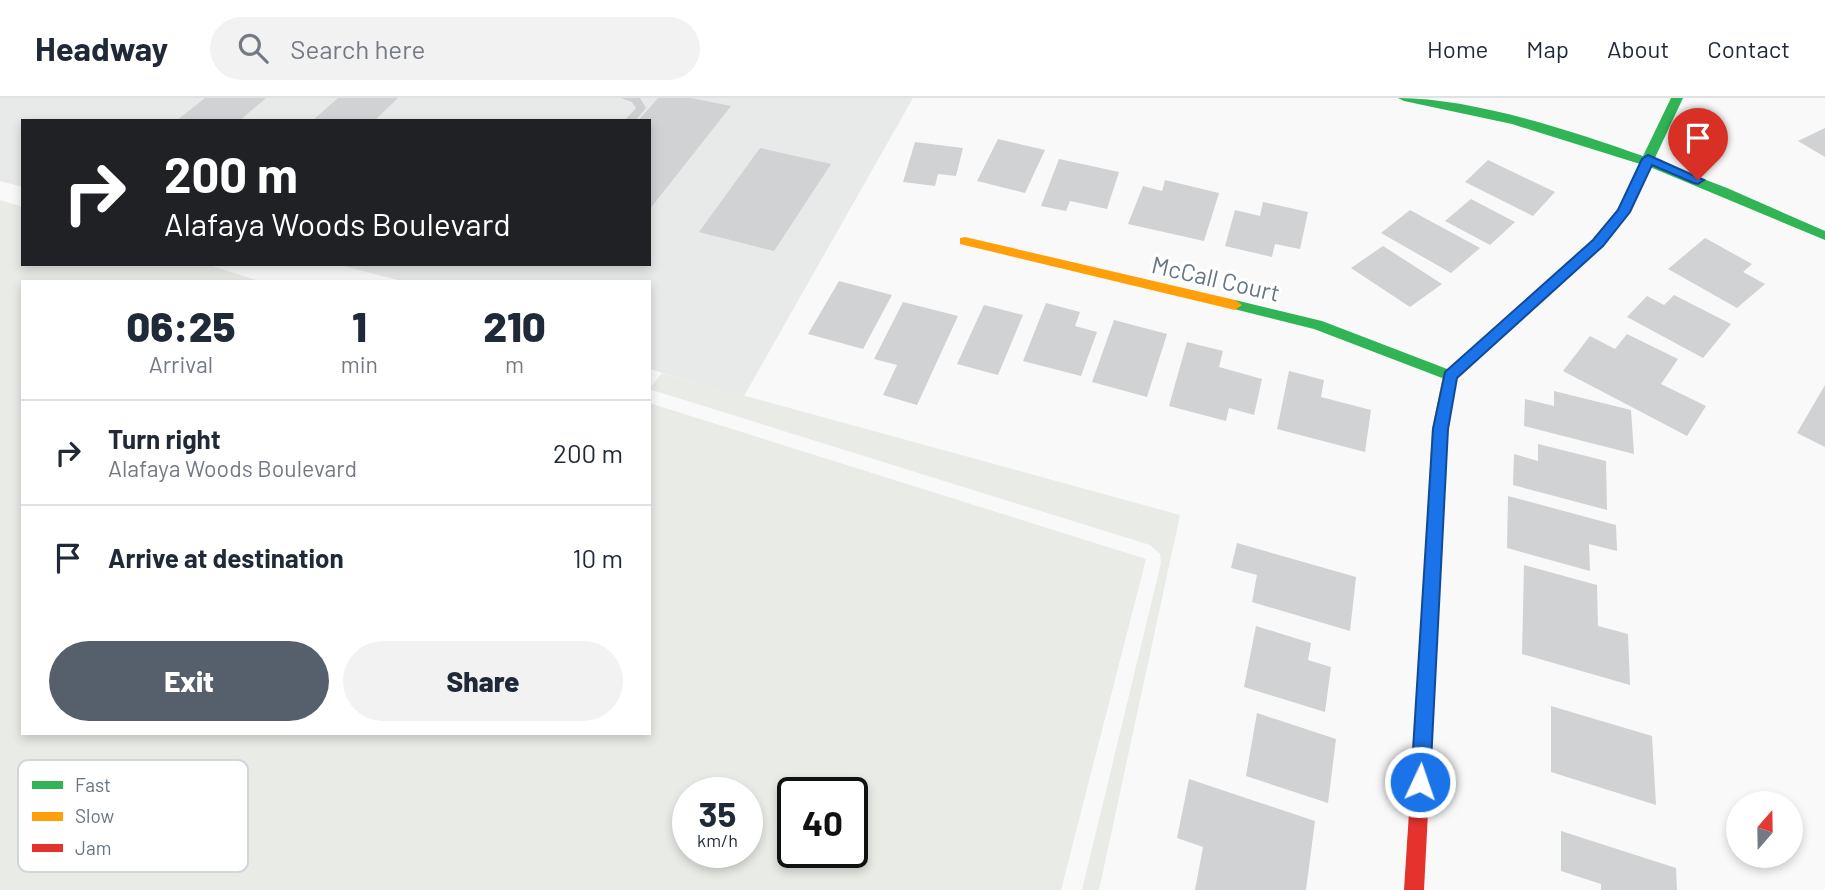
<!DOCTYPE html>
<style>
body{margin:0;font-family:Barlow,sans-serif;background:#f2f2f3;color:#1f2937;height:100vh;display:flex;flex-direction:column;font-size:26px;white-space:nowrap}
*{box-sizing:border-box;margin:0}
p{font-size:23px;color:#747a83}
.icon{flex:none;width:38px;height:38px;fill:none;stroke:currentColor;stroke-width:2;stroke-linecap:round;stroke-linejoin:round}
.map{position:relative;flex:1;overflow:hidden}
.panel{position:absolute;left:21px;top:182px;width:630px;height:455px;display:flex;flex-direction:column;background:#fff;border-radius:0px;box-shadow:0 4px 10px #0003}
.panel>*{flex:none}
.guide{position:absolute;left:21px;top:21px;width:630px;height:147px;border-radius:0px;box-shadow:0 4px 10px #0003;background:#202124;color:#fff;overflow:hidden}
.needle{width:46px;rotate:20deg}
.fabs{position:absolute;left:1726px;top:693px;display:grid;gap:14px}
.fabs a{display:grid;place-items:center;width:77px;height:77px;border-radius:50%;background:#fff;box-shadow:0 4px 10px #0003;font-size:35px}
.speed{position:absolute;left:672px;top:679px;display:flex;gap:14px;font-size:35px;font-weight:700;text-align:center}
.speed>*{display:grid;place-content:center;width:91px;height:91px;border-radius:50%;background:#fff;box-shadow:0 4px 10px #0003;line-height:1}
.speed small{font-size:18px;font-weight:400}
.speed .limit{border:4px solid #111;border-radius:10px;background:#fff;color:#111}
.pin{position:absolute;display:grid;place-items:center;width:60px;height:60px;color:#fff;margin:-72px -30px;border-radius:50% 50% 50% 0;rotate:-45deg;box-shadow:0 0 7px #0007}
.pin .icon{rotate:45deg}
.me{position:absolute;width:77px;margin:-38px;rotate:3deg;stroke-linejoin:round;filter:drop-shadow(0 0 5px #0008)}
.turn{display:flex;align-items:center;gap:24px;height:147px;padding:0 28px;font-size:32px}
.turn .icon{width:91px;height:91px;stroke-width:2.5}
.turn b{display:block;font-size:49px;line-height:60px}
.eta{display:flex;justify-content:space-evenly;align-items:center;height:119px;text-align:center}
.eta b{font-size:42px;font-weight:800;line-height:49px}
.action{display:flex;gap:14px;margin-top:auto;padding:14px 28px}
.action a{flex:1;height:80px;border-radius:42px;background:#56606c;color:#fff;font-size:28px;font-weight:800;line-height:80px;text-align:center}
.action a+a{background:#f2f2f3;color:#1f2937}
ul{padding:0;list-style:none}
li{display:flex;align-items:center;gap:21px;height:105px;padding:0 28px;border-top:2px solid #e0e1e3}
li div{flex:1}
li b{display:block;font-size:26px}
li em{font-style:normal}
header{display:flex;align-items:center;gap:42px;box-sizing:border-box;height:98px;padding:0 35px;background:#fff;border-bottom:2px solid #e0e1e3}
header strong{font-size:33px}
nav{display:flex;gap:38px;margin-inline-start:auto;font-size:24px}
.search{width:490px;height:63px;background:#f2f2f3;display:flex;align-items:center;gap:18px;box-sizing:border-box;padding:0 24px;border-radius:38px;color:#747a83;font-size:26px}
.map>svg:first-child{display:block}
.built{fill:#e8e9e9}
.green{fill:#e8ebe6;fill-rule:evenodd}
.building{fill:#d0d2d3}
.lines{fill:none;stroke-linecap:round;stroke-linejoin:round}
.lane{fill:#cecfd0;fill-rule:evenodd}
.fast{fill:#30b455;fill-rule:evenodd}
.slow{fill:#ff9f0a;fill-rule:evenodd}
.jam{fill:#e5322d;fill-rule:evenodd}
.route{fill:#1a73e8;stroke:#114b97;stroke-width:2}
.labels{text-anchor:middle;dominant-baseline:central;stroke-width:7;stroke-linejoin:round;paint-order:stroke}
.street-label{font-size:24px;fill:#657683;stroke:#fff}
.key{fill:#fff;stroke:#d1d6da;stroke-width:2}
.key-label{font-size:19px;fill:#657683}
</style>
<header>
<strong>Headway</strong>
<div class="search"><svg class="icon" aria-label="search" viewBox="0 0 24 24"><circle cx="10" cy="10" r="6"/><path d="M15 15l6 6"/></svg>Search here</div>
<nav><a>Home</a><a>Map</a><a>About</a><a>Contact</a></nav>
</header>
<div class="map">
<svg width="1825" height="792" viewBox="0 0 1825 792">
<rect width="100%" height="100%" fill="#f9f9f9"/>
<path class="built" d="M 0,0 L 913,0 L 744,298 L 649,271 L 649,184 L 406,184 L 335,166 L 649,166 L 649,23 L 23,23 L 23,89 L 0,83 Z"/>
<g class="green">
<path d="M 0,102 L 23,109 L 23,166 L 206,166 L 262,184 L 23,184 L 23,635 L 649,635 L 649,305 L 1146,461 L 1061,792 L 0,792 ZM 688,695 L 747,695 L 747,754 L 688,754 ZM 793,695 L 852,695 L 852,754 L 793,754 Z"/>
<path d="M 662,275 L 1180,417 L 1099,792 L 1082,792 L 1161,465 L 1160,456 L 1150,447 L 649,291 Z"/>
</g>
<g class="building">
<path d="M 205,0 L 266,0 L 239,23 L 176,23 Z"/>
<path d="M 338,0 L 398,0 L 374,23 L 312,23 Z"/>
<path d="M 658,0 L 691,0 L 731,8 L 649,112 L 649,23 L 638,23 Z"/>
<path d="M 1825,30 L 1825,59 L 1798,43 Z"/>
<path d="M 998,41 L 1045,52 L 1025,95 L 977,83 Z"/>
<path d="M 915,44 L 963,50 L 956,78 L 938,76 L 935,88 L 903,84 Z"/>
<path d="M 760,50 L 831,66 L 774,153 L 699,134 Z"/>
<path d="M 1059,61 L 1119,74 L 1107,111 L 1070,103 L 1066,113 L 1041,108 Z"/>
<path d="M 1488,62 L 1555,94 L 1533,118 L 1465,84 Z"/>
<path d="M 1165,82 L 1219,95 L 1204,143 L 1128,126 L 1143,88 L 1162,93 Z"/>
<path d="M 1471,101 L 1515,124 L 1490,147 L 1445,123 Z"/>
<path d="M 1263,104 L 1308,114 L 1300,151 L 1275,146 L 1272,159 L 1225,148 L 1235,112 L 1260,118 Z"/>
<path d="M 1410,112 L 1480,150 L 1451,175 L 1381,135 Z"/>
<path d="M 1705,140 L 1752,166 L 1743,174 L 1765,186 L 1737,210 L 1668,171 Z"/>
<path d="M 1383,148 L 1442,186 L 1410,209 L 1351,170 Z"/>
<path d="M 839,183 L 892,197 L 863,251 L 808,236 Z"/>
<path d="M 1674,197 L 1731,226 L 1703,260 L 1627,219 L 1647,198 L 1664,207 Z"/>
<path d="M 903,204 L 958,218 L 917,307 L 883,297 L 897,267 L 874,261 Z"/>
<path d="M 1046,205 L 1080,214 L 1075,228 L 1097,234 L 1081,278 L 1023,263 Z"/>
<path d="M 984,207 L 1023,217 L 998,277 L 957,266 Z"/>
<path d="M 1114,222 L 1167,236 L 1147,299 L 1092,284 Z"/>
<path d="M 1627,236 L 1678,261 L 1661,286 L 1706,308 L 1687,338 L 1563,273 L 1590,238 L 1615,251 Z"/>
<path d="M 1187,244 L 1223,253 L 1219,269 L 1262,281 L 1254,317 L 1229,310 L 1226,323 L 1169,308 Z"/>
<path d="M 1289,273 L 1324,282 L 1321,299 L 1371,312 L 1365,354 L 1277,331 Z"/>
<path d="M 1825,287 L 1825,349 L 1797,335 Z"/>
<path d="M 1554,293 L 1631,312 L 1634,356 L 1524,328 L 1525,301 L 1554,308 Z"/>
<path d="M 1538,346 L 1606,363 L 1607,412 L 1513,387 L 1514,356 L 1538,363 Z"/>
<path d="M 1508,398 L 1616,427 L 1617,453 L 1589,446 L 1590,473 L 1507,450 Z"/>
<path d="M 1237,445 L 1356,479 L 1350,533 L 1252,504 L 1257,477 L 1231,470 Z"/>
<path d="M 1524,467 L 1597,487 L 1598,528 L 1628,536 L 1630,587 L 1522,556 Z"/>
<path d="M 1256,528 L 1311,545 L 1308,562 L 1331,569 L 1325,614 L 1244,589 Z"/>
<path d="M 1551,608 L 1652,638 L 1656,707 L 1551,674 Z"/>
<path d="M 1257,615 L 1336,641 L 1328,705 L 1246,678 Z"/>
<path d="M 1189,681 L 1315,723 L 1306,792 L 1195,792 L 1203,749 L 1177,740 Z"/>
<path d="M 1561,733 L 1676,770 L 1677,792 L 1601,792 L 1601,786 L 1561,773 Z"/>
</g>
<g class="lines">
<path class="lane" d="M 621,0 L 640,0 L 646,10 L 635,23 L 624,23 L 636,10 L 632,4 Z"/>
<g class="fast">
<path d="M 1398,0 C 1472,0 1573,33 1643,58 L 1671,0 L 1683,0 L 1654,62 L 1727,90 L 1825,133 L 1825,142 L 1650,69 L 1627,117 L 1603,148 L 1563,184 L 1553,184 L 1553,178 L 1593,142 L 1617,112 L 1640,66 L 1512,26 L 1404,3 Z"/>
<path d="M 1235,202 L 1322,223 L 1455,274 L 1457,278 L 1450,283 L 1314,231 L 1230,210 L 1228,207 L 1230,204 Z"/>
</g>
<g class="slow">
<path d="M 965,139 L 1235,202 L 1242,207 L 1235,212 L 960,146 L 960,140 Z"/>
<path d="M 1558,176 L 1565,181 L 1563,184 L 1457,280 L 1448,331 L 1440,481 L 1438,486 L 1432,488 L 1426,486 L 1424,481 L 1432,331 L 1443,278 L 1553,178 Z"/>
</g>
<path class="jam" d="M 1432,474 L 1438,476 L 1440,481 L 1424,792 L 1404,792 L 1424,481 L 1426,476 Z"/>
</g>
<path class="route" d="M 1648,57 L 1704,82 L 1698,86 L 1694,85 L 1652,67 L 1630,114 L 1603,148 L 1457,280 L 1448,331 L 1430,684 L 1427,690 L 1420,693 L 1414,690 L 1411,684 L 1433,331 L 1445,274 L 1593,142 L 1618,112 L 1642,61 Z"/>
<g class="labels">
<g class="street-label">
<text transform="translate(1216 180) rotate(13)">McCall Court</text>
</g>
</g>
<rect x="18" y="662" width="230" height="112" rx="10" class="key"/>
<rect x="32" y="683" width="31" height="8" fill="#30b455"/>
<rect x="32" y="714" width="31" height="9" fill="#ff9f0a"/>
<rect x="32" y="746" width="31" height="8" fill="#e5322d"/>
<g class="key-label">
<text x="75" y="694">Fast</text>
<text x="75" y="725">Slow</text>
<text x="75" y="757">Jam</text>
</g>
</svg>
<div class="fabs">
<a><svg class="needle" viewBox="-14 -14 28 28"><path d="M0-13l5 13h-10z" fill="#e53935"/><path d="M0 13l5-13h-10z" fill="#747a83"/></svg></a>
</div>
<div class="speed"><div>35<small>km/h</small></div><div class="limit">40</div></div>
<div class="pin" style="left:1698px;top:82px;background:#d93025"><svg class="icon" aria-label="arrive" viewBox="0 0 24 24"><path d="M6 21V4h12l-3 4 3 4H6"/></svg></div>
<svg class="me" style="left:1420px;top:684px" viewBox="-20 -20 40 40"><circle r="17" fill="#1a73e8" stroke="#fff" stroke-width="3"/><path d="M0-11L8 9 0 5-8 9z" fill="#fff"/></svg>
<div class="guide">
<div class="turn"><svg class="icon" aria-label="right" viewBox="0 0 24 24"><path d="M7 20v-9h11M14 6l5 5-5 5"/></svg><div><b>200 m</b>Alafaya Woods Boulevard</div></div>
</div>
<section class="panel">
<div class="eta">
<div><b>06:25</b><p>Arrival</p></div>
<div><b>1</b><p>min</p></div>
<div><b>210</b><p>m</p></div>
</div>
<ul>
<li><svg class="icon" aria-label="right" viewBox="0 0 24 24"><path d="M7 20v-9h11M14 6l5 5-5 5"/></svg><div><b>Turn right</b><p>Alafaya Woods Boulevard</p></div><em>200 m</em></li>
<li><svg class="icon" aria-label="arrive" viewBox="0 0 24 24"><path d="M6 21V4h12l-3 4 3 4H6"/></svg><div><b>Arrive at destination</b></div><em>10 m</em></li>
</ul>
<div class="action"><a>Exit</a><a>Share</a></div>
</section>
</div>
